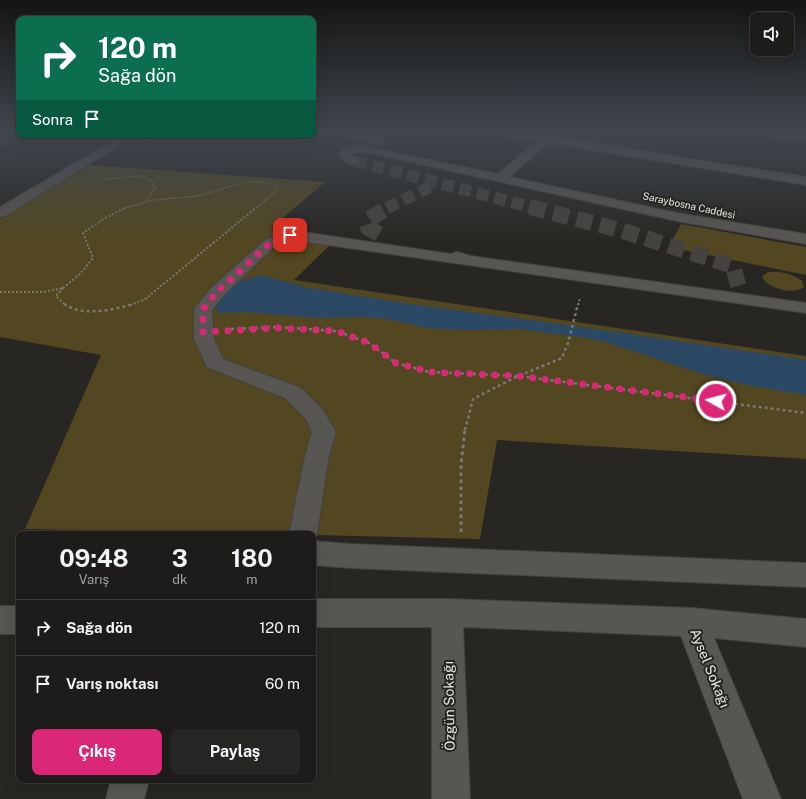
<!DOCTYPE html>
<html lang="tr">
<meta charset="utf-8">
<style>
body{margin:0;font-family:"Public Sans",sans-serif;background:#252523;color:#f1f3f6;height:100vh;display:flex;flex-direction:column;font-size:15px;white-space:nowrap}
*{box-sizing:border-box;margin:0}
p{font-size:13px;color:#a0a1a2}
.icon{flex:none;width:22px;height:22px;fill:none;stroke:currentColor;stroke-width:2;stroke-linecap:round;stroke-linejoin:round}
.map{position:relative;flex:1;overflow:hidden}
.side{position:absolute;left:16px;top:531px;width:300px;height:252px;display:flex;flex-direction:column;background:#1d1c1a;border-radius:8px;box-shadow:0 4px 16px #0002,0 0 0 1px #3b3a39}
.side>*{flex:none}
.banner{position:absolute;left:16px;top:16px;width:300px;height:122px;border-radius:8px;box-shadow:0 4px 16px #0002,0 0 0 1px #3b3a39;background:#0b6e4f;color:#fff;overflow:hidden}
.tools{position:absolute;left:750px;top:12px;display:grid;gap:8px}
.tools a{display:grid;place-items:center;width:44px;height:44px;border-radius:8px;background:#1d1c1a;box-shadow:0 4px 16px #0002,0 0 0 1px #3b3a39;font-size:20px}
.pin{position:absolute;display:grid;place-items:center;width:34px;height:34px;color:#fff;margin:-17px;border-radius:8px;box-shadow:0 2px 6px #0006}
.me{position:absolute;width:44px;margin:-22px;rotate:277deg;stroke-linejoin:round;filter:drop-shadow(0 0 3px #0008)}
.turn{display:flex;align-items:center;gap:14px;height:84px;padding:0 16px;font-size:18px}
.turn .icon{width:52px;height:52px;stroke-width:2.5}
.turn b{display:block;font-size:28px;line-height:34px}
.then{display:flex;align-items:center;height:38px;padding:0 16px;background:#0003;gap:8px;font-size:15px}
.eta{display:flex;justify-content:space-evenly;align-items:center;height:68px;text-align:center}
.eta b{font-size:24px;font-weight:700;line-height:28px}
.cta{display:flex;gap:8px;margin-top:auto;padding:8px 16px}
.cta a{flex:1;height:46px;border-radius:8px;background:#db2777;color:#fff;font-size:16px;font-weight:700;line-height:46px;text-align:center}
.cta a+a{background:#252523;color:#f1f3f6}
ul{padding:0;list-style:none}
li{display:flex;align-items:center;gap:12px;height:56px;padding:0 16px;border-top:1px solid #3b3a39}
li div{flex:1}
li b{display:block;font-size:15px}
li em{font-style:normal}
.map>svg:first-child{display:block}
.green{fill:#524720}
.water{fill:#2b4865}
.lines{fill:none;stroke-linecap:round;stroke-linejoin:round}
.stream{fill:#2b4865;fill-rule:evenodd}
.minor-tunnel-far1{stroke:#44433f;stroke-width:12;stroke-dasharray:12 6;stroke-linecap:butt}
.minor-tunnel{stroke:#44433f;stroke-width:16;stroke-dasharray:16 8;stroke-linecap:butt}
.minor-casing{stroke:#43423f;stroke-width:2}
.path-far3{stroke:#797875;stroke-width:1.5;stroke-dasharray:1.5 1.5;stroke-linecap:butt}
.path-far2{stroke:#797875;stroke-width:2;stroke-dasharray:2 2;stroke-linecap:butt}
.path-far1{stroke:#797875;stroke-width:2.5;stroke-dasharray:3 3;stroke-linecap:butt}
.path{stroke:#797875;stroke-width:3;stroke-dasharray:3.5 3.5;stroke-linecap:butt}
.minor{fill:#585652;fill-rule:evenodd}
.route{stroke:#db2777;stroke-width:7;stroke-dasharray:0 12.6}
.labels{text-anchor:middle;dominant-baseline:central;stroke-width:4;stroke-linejoin:round;paint-order:stroke}
.far-street-label{font-size:10px;fill:#e6e5e3;stroke:#272622}
.near-street-label{font-size:14px;fill:#e6e5e3;stroke:#272622}
</style>
<div class="map">
<svg width="806" height="799" viewBox="0 0 806 799">
<rect width="100%" height="100%" fill="#272622"/>
<g class="green">
<path d="M 90,165 L 325,182 L 271,228 L 337,238 L 294,280 L 806,356 L 806,459 L 497,440 L 480,539 L 313,535 L 313,534 L 25,529 L 101,355 L 0,337 L 0,219 Z"/>
<path d="M 681,224 L 806,247 L 806,275 L 669,247 Z"/>
<path d="M 768,272 C 780,271 792,273 802,281 L 804,287 C 793,295 771,289 763,279 L 763,276 Z"/>
</g>
<path class="water" d="M 261,275 L 304,287 L 404,303 L 617,332 L 806,360 L 806,395 L 747,385 L 699,373 L 606,342 L 580,337 L 519,329 L 465,330 L 428,328 L 387,319 L 359,317 L 319,318 L 243,312 L 218,313 C 218,311 216,307 216,304 C 215,287 248,279 261,275 Z"/>
<g class="lines">
<path class="stream" d="M 20,135 L 27,135 L 0,146 L 0,142 Z"/>
<g class="minor-tunnel-far1">
<path d="M 355,161 L 534,208"/>
<path d="M 387,208 L 436,184"/>
</g>
<g class="minor-tunnel">
<path d="M 530,207 L 620,230 L 733,266 L 739,288"/>
<path d="M 379,234 L 368,228 L 366,221 L 389,207"/>
</g>
<g class="minor-casing">
<g id="minor">
<path d="M 313,132 L 329,132 C 322,141 292,144 285,135 L 313,135 Z"/>
<path d="M 332,132 L 353,132 L 382,138 L 384,140 L 378,143 L 333,134 Z"/>
<path d="M 495,132 L 520,132 L 543,136 L 548,132 L 558,132 L 558,133 L 555,137 L 806,177 L 806,185 L 548,143 L 510,177 L 677,213 L 806,234 L 806,244 L 677,221 L 365,152 L 358,152 L 351,154 L 352,156 L 359,158 L 361,161 L 359,164 C 350,166 344,162 339,155 L 342,150 L 357,145 L 498,174 L 537,141 L 500,135 L 496,134 Z"/>
<path d="M 755,132 L 784,132 L 806,135 L 806,141 L 760,135 L 756,134 Z"/>
<path d="M 123,135 L 136,135 L 5,216 L 0,217 L 0,207 Z"/>
<path d="M 143,135 L 155,135 C 152,140 148,141 143,139 L 141,137 Z"/>
<path d="M 290,230 L 451,254 L 457,252 L 471,256 L 806,303 L 806,313 L 292,240 L 275,246 L 223,296 L 212,310 L 214,339 L 223,359 L 301,388 L 323,410 L 336,432 L 329,456 L 317,534 L 313,541 L 313,534 L 289,534 L 305,456 L 312,432 L 306,419 L 285,398 L 207,367 L 194,339 L 194,309 L 211,288 L 265,240 Z"/>
<path d="M 313,541 L 351,544 L 806,563 L 806,587 L 351,568 L 313,565 Z"/>
<path d="M 313,599 L 447,599 L 692,608 L 806,619 L 806,647 L 714,638 L 781,799 L 743,799 L 681,636 L 463,627 L 470,799 L 432,799 L 432,627 L 313,627 Z"/>
<rect x="0" y="606" width="19" height="28"/>
<path d="M 111,780 L 149,780 L 144,799 L 106,799 Z"/>
</g>
</g>
<g class="path-far3">
<path d="M 101,178 L 106,179 L 139,176 L 150,179 L 155,188 L 146,201"/>
<path d="M 125,208 L 153,200 L 197,196 L 250,181 L 268,183 L 277,187 L 275,192 L 256,208"/>
</g>
<g class="path-far2">
<path d="M 63,288 L 56,296 L 65,305"/>
<path d="M 63,288 L 80,274 L 93,258 L 83,233 L 105,218 L 127,207"/>
<path d="M 0,292 L 43,292 L 63,288"/>
<path d="M 130,305 L 144,300 L 257,207"/>
<path d="M 578,305 L 580,298"/>
</g>
<g class="path-far1">
<path d="M 64,304 C 83,317 113,310 133,304"/>
<path d="M 231,329 L 276,327 L 337,331 L 369,343 L 396,363 L 429,372 L 518,376 L 806,413"/>
<path d="M 465,430 L 473,399 L 518,376 L 562,358 L 568,343 L 578,304"/>
</g>
<path class="path" d="M 461,532 L 461,465 L 465,429"/>
<use href="#minor" class="minor"/>
</g>
<linearGradient id="sky" x2="0" y2="1"><stop stop-color="#151513"/><stop offset="0.54" stop-color="#41474f"/><stop offset="1" stop-color="#41474f" stop-opacity="0"/></linearGradient>
<rect width="806" height="244" fill="url(#sky)"/>
<g class="lines">
<path class="route" d="M 290,235 L 270,243 L 217,292 L 203,309 L 203,332 L 276,328 L 337,331 L 369,343 L 396,363 L 430,372 L 518,376 L 716,401"/>
</g>
<g class="labels">
<g class="far-street-label">
<text transform="translate(689 205) rotate(12)">Saraybosna Caddesi</text>
</g>
<g class="near-street-label">
<text transform="translate(710 668) rotate(68)">Aysel Sokağı</text>
<text transform="translate(449 706) rotate(-91)">Özgün Sokağı</text>
</g>
</g>
</svg>
<div class="tools">
<a><svg class="icon" aria-label="sound" viewBox="0 0 24 24"><path d="M4 9h4l5-4v14l-5-4H4zM17 9q2 3 0 6"/></svg></a>
</div>
<div class="pin" style="left:290px;top:235px;background:#d93025"><svg class="icon" aria-label="arrive" viewBox="0 0 24 24"><path d="M6 21V4h12l-3 4 3 4H6"/></svg></div>
<svg class="me" style="left:716px;top:401px" viewBox="-20 -20 40 40"><circle r="17" fill="#db2777" stroke="#fff" stroke-width="3"/><path d="M0-11L8 9 0 5-8 9z" fill="#fff"/></svg>
<div class="banner">
<div class="turn"><svg class="icon" aria-label="right" viewBox="0 0 24 24"><path d="M7 20v-9h11M14 6l5 5-5 5"/></svg><div><b>120 m</b>Sağa dön</div></div>
<div class="then">Sonra<svg class="icon" aria-label="arrive" viewBox="0 0 24 24"><path d="M6 21V4h12l-3 4 3 4H6"/></svg></div>
</div>
<section class="side">
<div class="eta">
<div><b>09:48</b><p>Varış</p></div>
<div><b>3</b><p>dk</p></div>
<div><b>180</b><p>m</p></div>
</div>
<ul>
<li><svg class="icon" aria-label="right" viewBox="0 0 24 24"><path d="M7 20v-9h11M14 6l5 5-5 5"/></svg><div><b>Sağa dön</b></div><em>120 m</em></li>
<li><svg class="icon" aria-label="arrive" viewBox="0 0 24 24"><path d="M6 21V4h12l-3 4 3 4H6"/></svg><div><b>Varış noktası</b></div><em>60 m</em></li>
</ul>
<div class="cta"><a>Çıkış</a><a>Paylaş</a></div>
</section>
</div>
